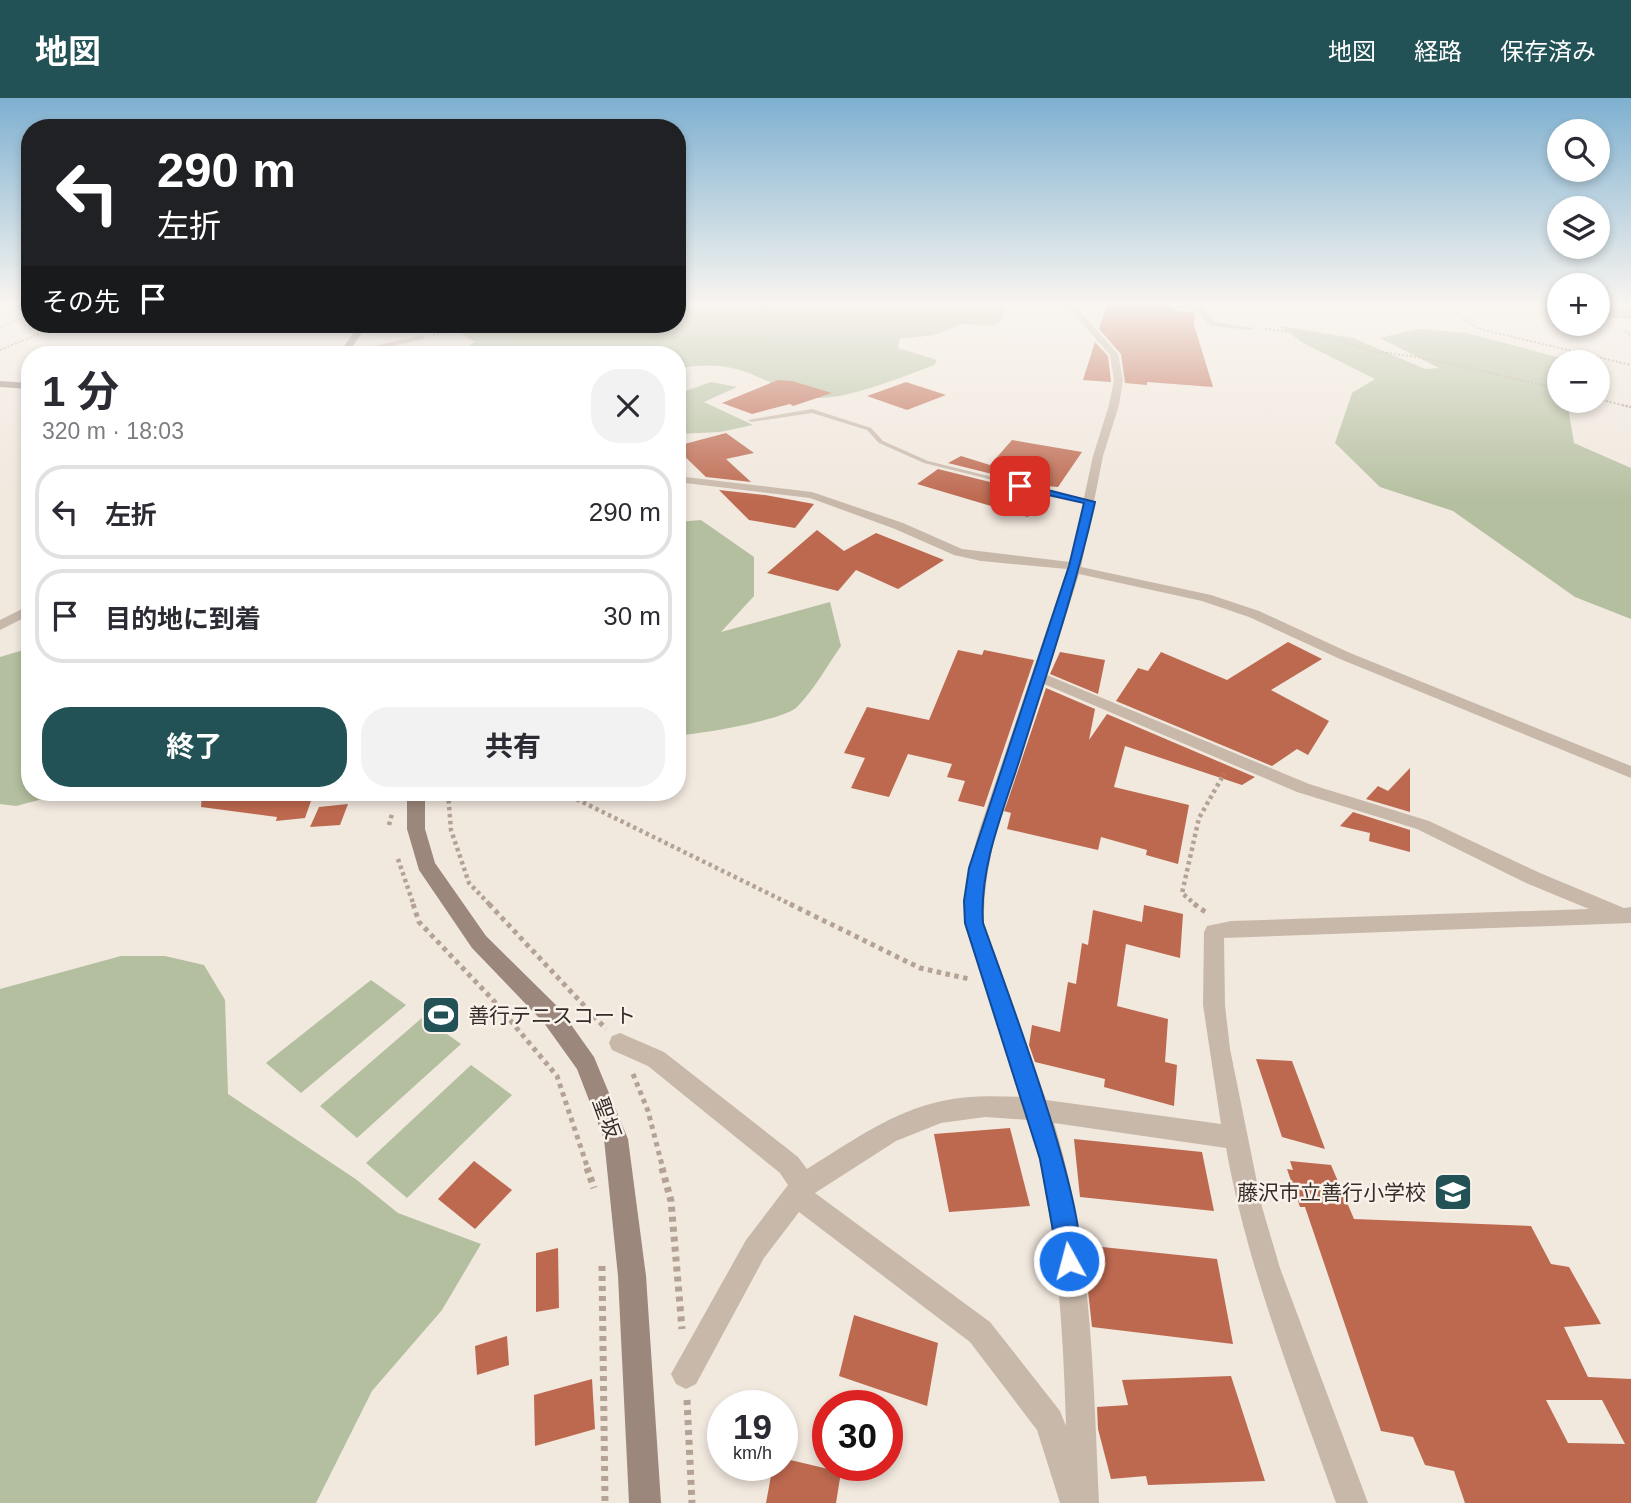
<!DOCTYPE html>
<html lang="ja">
<meta charset="utf-8">
<style>
body{margin:0;font-family:Helvetica,"Noto Sans JP",sans-serif;background:#f2f2f3;color:#2b2b33;height:100vh;display:flex;flex-direction:column;font-size:26px;white-space:nowrap}
*{box-sizing:border-box;margin:0}
p{font-size:23px;color:#7c7c81}
.icon{flex:none;width:38px;height:38px;fill:none;stroke:currentColor;stroke-width:2;stroke-linecap:round;stroke-linejoin:round}
.map{position:relative;flex:1;overflow:hidden}
.details{position:absolute;left:21px;top:248px;width:665px;height:455px;display:flex;flex-direction:column;background:#fff;border-radius:28px;box-shadow:0 4px 10px #0003}
.details>*{flex:none}
.guide{position:absolute;left:21px;top:21px;width:665px;height:214px;border-radius:28px;box-shadow:0 4px 10px #0003;background:#202124;color:#fff;overflow:hidden}
.buttons{position:absolute;left:1547px;top:21px;display:grid;gap:14px}
.buttons a{display:grid;place-items:center;width:63px;height:63px;border-radius:50%;background:#fff;box-shadow:0 4px 10px #0003;font-size:35px}
.speed{position:absolute;left:707px;top:1292px;display:flex;gap:14px;font-size:35px;font-weight:700;text-align:center}
.speed>*{display:grid;place-content:center;width:91px;height:91px;border-radius:50%;background:#fff;box-shadow:0 4px 10px #0003;line-height:1}
.speed small{font-size:18px;font-weight:400}
.speed .limit{border:10px solid #d22;background:#fff;color:#111}
.pin{position:absolute;display:grid;place-items:center;width:60px;height:60px;color:#fff;margin:-30px;border-radius:14px;box-shadow:0 4px 10px #0006}
.me{position:absolute;width:77px;margin:-38px;rotate:353deg;stroke-linejoin:round;filter:drop-shadow(0 0 5px #0008)}
.turn{display:flex;align-items:center;gap:24px;height:147px;padding:0 21px;font-size:32px}
.turn .icon{width:91px;height:91px;stroke-width:2.5}
.turn b{display:block;font-size:49px;line-height:60px}
.then{display:flex;align-items:center;height:66px;padding:0 21px;background:#0003;gap:14px;font-size:26px}
.round{display:grid;place-items:center;flex:none;width:74px;height:74px;border-radius:28px;background:#f2f2f3}
.summary{display:flex;align-items:center;justify-content:space-between;height:119px;padding:0 21px}
h1{font-size:42px;font-weight:700;line-height:52px}
.cta{display:flex;gap:14px;margin-top:auto;padding:14px 21px}
.cta a{flex:1;height:80px;border-radius:28px;background:#225255;color:#fff;font-size:28px;font-weight:700;line-height:80px;text-align:center}
.cta a+a{background:#f2f2f3;color:#2b2b33}
ul{padding:0;list-style:none}
li{display:flex;align-items:center;gap:21px;height:94px;margin:0 14px 10px;padding:0 7px;border:4px solid #e1e1e2;border-radius:28px}
li div{flex:1}
li b{display:block;font-size:26px}
li em{font-style:normal}
header{display:flex;align-items:center;gap:42px;box-sizing:border-box;height:98px;padding:0 35px;background:#225255;color:#fff}
header strong{font-size:33px}
nav{display:flex;gap:38px;margin-inline-start:auto;font-size:24px}
.map>svg:first-child{display:block}
.green{fill:#b4bf9f}
.building{fill:#bd694f;fill-rule:evenodd}
.lines{fill:none;stroke-linecap:round;stroke-linejoin:round}
.path-far4{stroke:#b4a295;stroke-width:2;stroke-dasharray:2 2;stroke-linecap:butt}
.path-far3{stroke:#b4a295;stroke-width:2.5;stroke-dasharray:2 2;stroke-linecap:butt}
.path-far2{stroke:#b4a295;stroke-width:4.5;stroke-dasharray:3.5 3.5;stroke-linecap:butt}
.path-far1{stroke:#b4a295;stroke-width:5;stroke-dasharray:4.5 4.5;stroke-linecap:butt}
.path{stroke:#b4a295;stroke-width:7;stroke-dasharray:5 5;stroke-linecap:butt}
.lane{fill:#c8b8aa;fill-rule:evenodd}
.street{fill:#c8b8aa;fill-rule:evenodd}
.secondary{fill:#9c877c;fill-rule:evenodd}
.route{fill:#1a73e8;stroke:#114b97;stroke-width:2}
.labels{text-anchor:middle;dominant-baseline:central;stroke-width:5;stroke-linejoin:round;paint-order:stroke}
.near-poi-label{font-size:21px;fill:#362d29;stroke:#f9f2ea;text-anchor:start}
.near-street-label{font-size:21px;fill:#362d29;stroke:#f9f2ea}
</style>
<header>
<strong>地図</strong>
<nav><a>地図</a><a>経路</a><a>保存済み</a></nav>
</header>
<div class="map">
<svg width="1631" height="1405" viewBox="0 0 1631 1405">
<rect width="100%" height="100%" fill="#f1e8de"/>
<g class="green">
<path d="M 677,207 L 993,207 L 1001,208 L 1004,219 L 994,228 L 962,226 L 934,237 L 900,241 L 898,250 L 937,262 L 934,267 C 905,278 837,306 808,299 C 780,292 754,273 726,269 C 710,266 694,268 677,270 L 677,257 L 484,257 L 464,251 L 475,244 L 461,235 L 494,226 L 677,226 Z"/>
<path d="M 1598,207 L 1631,207 L 1631,221 L 1598,219 Z"/>
<path d="M 1280,228 L 1353,240 L 1425,271 L 1439,270 L 1380,240 L 1418,231 L 1467,235 L 1560,260 L 1566,264 L 1559,264 L 1559,303 L 1574,303 L 1568,309 L 1574,345 L 1631,370 L 1631,521 L 1575,499 L 1453,413 L 1380,389 L 1335,345 L 1352,295 L 1375,281 L 1303,245 Z"/>
<path d="M 711,284 L 737,289 L 704,304 L 753,327 L 720,334 L 677,336 L 677,296 Z"/>
<path d="M 701,422 L 754,459 L 754,498 L 721,534 L 830,504 L 841,548 C 827,568 814,592 797,609 C 784,622 697,637 677,637 L 677,424 Z"/>
<path d="M 30,550 L 30,695 L 66,695 L 16,708 L 0,706 L 0,559 Z"/>
<path d="M 121,858 L 165,858 L 204,867 L 225,902 L 228,996 L 357,1082 L 398,1115 L 481,1146 L 442,1212 L 372,1293 L 316,1405 L 0,1405 L 0,891 Z"/>
<path d="M 371,882 L 406,907 L 301,995 L 266,965 Z"/>
<path d="M 423,919 L 461,946 L 357,1040 L 320,1008 Z"/>
<path d="M 471,967 L 512,997 L 407,1100 L 366,1065 Z"/>
</g>
<g class="building">
<path d="M 1107,207 L 1164,207 L 1178,213 L 1195,215 L 1194,227 L 1213,289 L 1147,284 L 1147,287 L 1125,285 L 1121,256 L 1099,231 Z"/>
<path d="M 1095,244 L 1108,258 L 1111,284 L 1083,282 Z"/>
<path d="M 778,282 L 792,283 L 832,295 L 793,308 L 790,306 L 752,316 L 722,305 Z"/>
<path d="M 906,284 L 946,297 L 907,312 L 867,298 Z"/>
<path d="M 726,335 L 754,355 L 726,361 L 751,384 L 706,379 L 677,351 L 677,348 Z"/>
<path d="M 1012,342 L 1035,346 L 1082,354 L 1058,389 L 1036,387 L 948,365 L 961,358 L 990,367 Z"/>
<path d="M 938,371 L 1034,395 L 1028,419 L 917,386 Z"/>
<path d="M 719,392 L 765,397 L 814,406 L 795,430 L 749,422 Z"/>
<path d="M 817,432 L 844,453 L 876,435 L 944,462 L 898,491 L 856,472 L 838,493 L 767,475 Z"/>
<path d="M 1288,544 L 1322,561 L 1271,592 L 1329,623 L 1308,657 L 1297,651 L 1272,668 L 1116,603 L 1138,570 L 1148,573 L 1161,554 L 1227,582 Z"/>
<path d="M 958,552 L 982,557 L 984,552 L 1034,562 L 984,709 L 958,703 L 965,683 L 947,679 L 952,666 L 908,656 L 889,699 L 851,690 L 865,660 L 844,655 L 867,609 L 929,622 Z"/>
<path d="M 1060,554 L 1105,562 L 1098,596 L 1050,576 Z"/>
<path d="M 1046,590 L 1095,611 L 1089,642 L 1107,616 L 1255,679 L 1242,687 L 1125,648 L 1114,689 L 1189,707 L 1178,766 L 1146,757 L 1147,752 L 1101,739 L 1098,752 L 1007,731 L 1011,715 L 1004,713 L 1007,705 Z"/>
<path d="M 1410,670 L 1410,714 L 1366,701 L 1378,688 L 1388,693 Z"/>
<path d="M 202,695 L 265,695 L 312,700 L 305,720 L 276,723 L 277,719 L 201,709 Z"/>
<path d="M 348,706 L 340,727 L 310,729 L 319,709 Z"/>
<path d="M 1353,714 L 1410,732 L 1410,754 L 1369,743 L 1370,735 L 1340,728 Z"/>
<path d="M 1144,807 L 1183,816 L 1180,860 L 1126,846 L 1117,908 L 1168,921 L 1165,964 L 1177,967 L 1174,1008 L 1104,989 L 1105,981 L 1035,964 L 1029,947 L 1032,927 L 1060,934 L 1068,884 L 1076,886 L 1082,845 L 1088,847 L 1093,812 L 1142,824 Z"/>
<path d="M 1256,961 L 1292,963 L 1325,1051 L 1282,1039 Z"/>
<path d="M 1010,1030 L 1030,1108 L 949,1114 L 934,1036 Z"/>
<path d="M 1074,1041 L 1202,1054 L 1214,1113 L 1080,1099 Z"/>
<path d="M 474,1063 L 512,1092 L 475,1131 L 438,1101 Z"/>
<path d="M 1290,1063 L 1331,1067 L 1354,1121 L 1531,1128 L 1551,1166 L 1569,1169 L 1601,1226 L 1564,1229 L 1588,1279 L 1631,1281 L 1631,1405 L 1465,1405 L 1454,1373 L 1425,1367 L 1413,1339 L 1381,1333 L 1305,1109 L 1300,1109 L 1287,1071 L 1293,1072 ZM 1546,1302 L 1602,1302 L 1625,1346 L 1568,1345 Z"/>
<path d="M 1083,1147 L 1217,1161 L 1233,1246 L 1092,1229 Z"/>
<path d="M 558,1150 L 559,1210 L 536,1214 L 536,1155 Z"/>
<path d="M 854,1217 L 938,1245 L 927,1308 L 839,1278 Z"/>
<path d="M 507,1238 L 509,1267 L 477,1277 L 475,1248 Z"/>
<path d="M 1231,1278 L 1265,1383 L 1148,1387 L 1146,1378 L 1111,1381 L 1098,1331 L 1097,1309 L 1128,1307 L 1122,1282 Z"/>
<path d="M 592,1281 L 595,1331 L 535,1348 L 534,1297 Z"/>
<path d="M 782,1360 L 841,1374 L 836,1405 L 766,1405 L 773,1367 L 782,1367 Z"/>
</g>
<g class="lines">
<g class="path-far4">
<path d="M 1454,212 L 1476,230 L 1631,267"/>
<path d="M 0,229 L 30,218"/>
<path d="M 1265,231 L 1323,238 L 1372,253 L 1426,260 L 1559,291"/>
<path d="M 1625,233 L 1631,238"/>
<path d="M 433,237 L 479,226"/>
<path d="M 0,252 L 63,226"/>
<path d="M 1598,301 L 1630,309"/>
</g>
<path class="path-far3" d="M 1622,307 L 1631,309"/>
<g class="path-far2">
<path d="M 448,695 L 451,732 L 469,785 L 491,808"/>
<path d="M 564,695 L 794,808"/>
<path d="M 389,727 L 392,716"/>
<path d="M 398,761 L 414,808"/>
<path d="M 1197,808 L 1182,795 L 1199,720 L 1224,676"/>
</g>
<g class="path-far1">
<path d="M 413,806 L 419,824 L 494,903 L 557,978 L 588,1071"/>
<path d="M 489,806 L 606,931"/>
<path d="M 790,806 L 920,870 L 969,881"/>
<path d="M 1194,806 L 1207,815"/>
<path d="M 633,976 L 648,1013 L 663,1071"/>
</g>
<g class="path">
<path d="M 587,1070 L 594,1090"/>
<path d="M 662,1070 L 671,1103 L 682,1231"/>
<path d="M 602,1168 L 605,1405"/>
<path d="M 687,1302 L 692,1405"/>
</g>
<path class="lane" d="M 812,311 L 871,330 L 883,343 L 928,363 L 1093,404 L 1090,406 L 924,365 L 879,345 L 867,332 L 812,315 L 751,324 L 748,322 Z"/>
<g class="street">
<path d="M 1066,207 L 1074,207 L 1118,256 L 1123,282 L 1119,307 L 1103,358 L 1081,469 L 1211,497 L 1259,513 L 1350,555 L 1631,668 L 1631,680 L 1340,561 L 1249,519 L 1202,503 L 1079,476 L 1047,577 L 1309,686 L 1429,723 L 1540,775 L 1624,810 L 1631,809 L 1631,825 L 1224,840 L 1225,907 L 1230,951 L 1262,1109 L 1280,1170 L 1368,1405 L 1336,1405 C 1295,1288 1248,1172 1226,1050 L 1054,1025 C 1092,1147 1093,1278 1099,1405 L 1060,1405 L 1037,1332 L 970,1244 L 799,1114 L 764,1160 L 696,1286 L 686,1291 L 676,1286 L 671,1276 L 746,1142 L 788,1087 L 780,1075 L 648,968 L 612,952 L 609,945 L 612,938 L 620,935 L 664,954 L 798,1059 L 807,1071 C 849,1045 893,1013 942,1003 C 968,997 995,998 1022,999 L 964,825 C 964,792 970,762 980,730 L 1067,471 L 981,463 L 954,457 L 895,431 L 810,400 L 677,384 L 677,378 L 812,394 L 903,425 L 962,451 L 1070,464 L 1093,358 L 1109,307 L 1114,282 L 1110,257 ZM 1044,586 L 1297,694 L 1417,731 L 1526,785 L 1589,811 L 1231,823 L 1207,828 L 1204,834 L 1203,907 L 1221,1026 L 1046,1002 L 984,825 C 983,745 1019,662 1044,586 ZM 985,1019 L 1029,1022 L 1032,1032 C 1057,1129 1063,1228 1066,1328 L 1060,1313 L 990,1224 L 815,1095 L 896,1043 L 941,1025 Z"/>
<path d="M 1166,207 L 1201,209 L 1215,224 L 1255,230 L 1251,232 L 1210,228 L 1196,213 Z"/>
<path d="M 422,237 L 425,241 L 350,257 L 335,257 Z"/>
<path d="M 30,507 L 30,517 L 0,532 L 0,522 Z"/>
</g>
<g class="secondary">
<path d="M 360,226 L 368,226 L 348,255 L 334,257 L 342,251 Z"/>
<path d="M 0,283 L 30,285 L 30,291 L 0,289 Z"/>
<path d="M 407,695 L 425,695 L 425,731 L 435,765 L 486,838 L 560,911 L 594,959 L 628,1041 L 646,1178 L 661,1405 L 629,1405 L 618,1178 L 604,1041 L 577,971 L 544,925 L 472,850 L 419,772 L 407,731 Z"/>
</g>
</g>
<linearGradient id="sky" x2="0" y2="1"><stop stop-color="#7eb0d0"/><stop offset="0.51" stop-color="#f9f5f0"/><stop offset="1" stop-color="#f9f5f0" stop-opacity="0"/></linearGradient>
<rect width="1631" height="403" fill="url(#sky)"/>
<path class="route" d="M 1020,385 L 1095,404 C 1076,489 1048,571 1022,654 C 1005,709 979,767 983,825 C 1003,882 1096,1127 1078,1171 L 1069,1175 L 1060,1171 L 1040,1061 L 965,825 L 964,803 L 969,770 L 1069,468 L 1084,405 L 1017,390 L 1015,388 Z"/>
<defs>
<g id="stadium-square" transform="scale(2.0125)"><rect x="-9" y="-9" width="18" height="18" rx="4" fill="#225255" stroke="#f9f2ea"/><path d="M0-5a6.5 5 0 1 0 0 10a6.5 5 0 1 0 0-10ZM-3.5-1.8h7v3.6h-7Z" fill="#fff"/></g>
<g id="school-square" transform="scale(2.0125)"><rect x="-9" y="-9" width="18" height="18" rx="4" fill="#225255" stroke="#f9f2ea"/><path d="M0-5L7-2L0 1L-7-2ZM-4 1L0 2.5L4 1V4Q0 6-4 4Z" fill="#fff"/></g>
</defs>
<g fill-rule="evenodd">
<use href="#stadium-square" x="441" y="917"/>
<use href="#school-square" x="1453" y="1094"/>
</g>
<g class="labels">
<g class="near-poi-label">
<text x="468" y="917">善行テニスコート</text>
<text x="1426" y="1094" text-anchor="end">藤沢市立善行小学校</text>
</g>
<g class="near-street-label">
<text transform="translate(607 1020) rotate(70)">聖坂</text>
</g>
</g>
</svg>
<div class="buttons">
<a><svg class="icon" aria-label="search" viewBox="0 0 24 24"><circle cx="10" cy="10" r="6"/><path d="M15 15l6 6"/></svg></a>
<a><svg class="icon" aria-label="layers" viewBox="0 0 24 24"><path d="M12 4l9 5-9 5-9-5zM3 14l9 5 9-5"/></svg></a>
<a>+</a>
<a>−</a>
</div>
<div class="speed"><div>19<small>km/h</small></div><div class="limit">30</div></div>
<div class="pin" style="left:1020px;top:388px;background:#d93025"><svg class="icon" aria-label="arrive" viewBox="0 0 24 24"><path d="M6 21V4h12l-3 4 3 4H6"/></svg></div>
<svg class="me" style="left:1069px;top:1163px" viewBox="-20 -20 40 40"><circle r="17" fill="#1a73e8" stroke="#fff" stroke-width="3"/><path d="M0-11L8 9 0 5-8 9z" fill="#fff"/></svg>
<div class="guide">
<div class="turn"><svg class="icon" aria-label="left" viewBox="0 0 24 24"><path d="M17 20v-9H6M10 6l-5 5 5 5"/></svg><div><b>290 m</b>左折</div></div>
<div class="then">その先<svg class="icon" aria-label="arrive" viewBox="0 0 24 24"><path d="M6 21V4h12l-3 4 3 4H6"/></svg></div>
</div>
<section class="details">
<div class="summary"><div><h1>1 分</h1><p>320 m · 18:03</p></div><a class="round"><svg class="icon" aria-label="close" viewBox="0 0 24 24"><path d="M6 6l12 12M18 6L6 18"/></svg></a></div>
<ul>
<li><svg class="icon" aria-label="left" viewBox="0 0 24 24"><path d="M17 20v-9H6M10 6l-5 5 5 5"/></svg><div><b>左折</b></div><em>290 m</em></li>
<li><svg class="icon" aria-label="arrive" viewBox="0 0 24 24"><path d="M6 21V4h12l-3 4 3 4H6"/></svg><div><b>目的地に到着</b></div><em>30 m</em></li>
</ul>
<div class="cta"><a>終了</a><a>共有</a></div>
</section>
</div>
